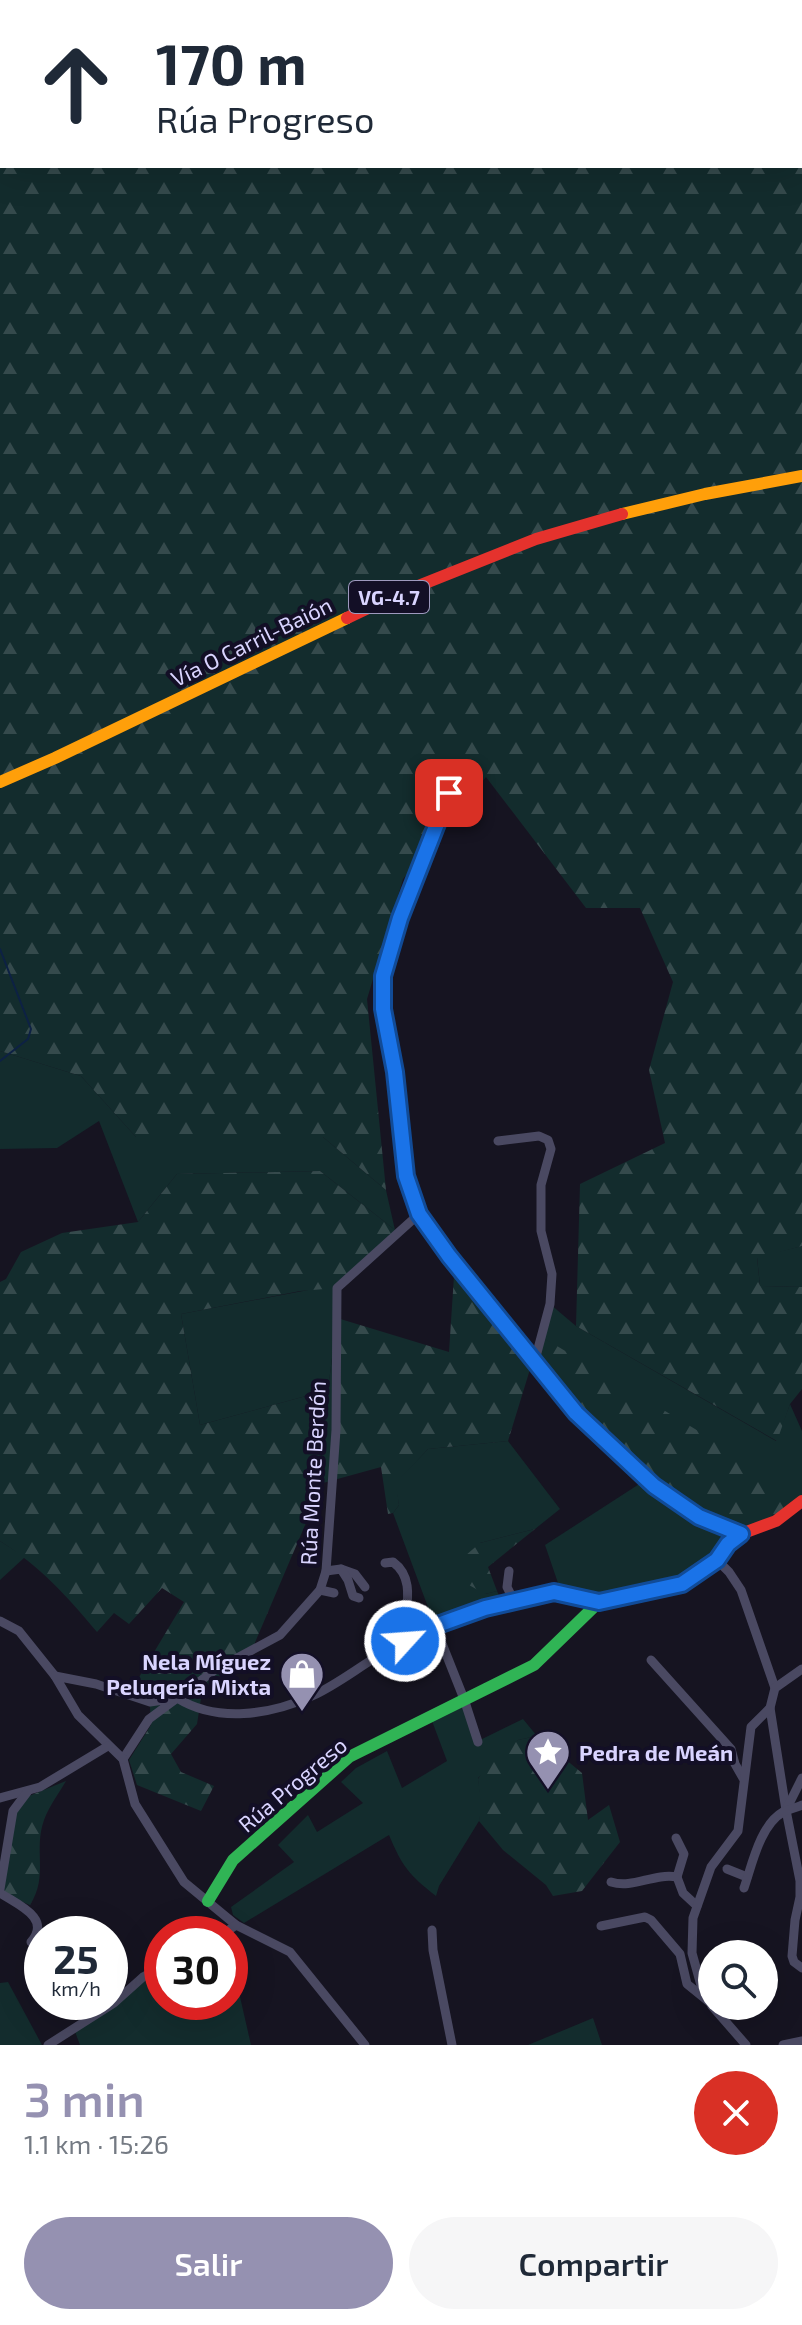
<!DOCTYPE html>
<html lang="es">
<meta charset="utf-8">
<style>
body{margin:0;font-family:"Exo 2",sans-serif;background:#f6f6f7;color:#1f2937;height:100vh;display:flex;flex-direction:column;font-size:30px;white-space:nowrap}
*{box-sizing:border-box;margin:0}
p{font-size:26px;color:#747a83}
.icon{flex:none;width:44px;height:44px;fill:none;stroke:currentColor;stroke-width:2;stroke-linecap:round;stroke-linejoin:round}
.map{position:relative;height:2045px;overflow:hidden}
.drawer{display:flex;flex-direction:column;background:#fff;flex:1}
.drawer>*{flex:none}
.hud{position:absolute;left:0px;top:0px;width:802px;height:168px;box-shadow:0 8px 32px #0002;background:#fff;color:#1f2937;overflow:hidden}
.tools{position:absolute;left:698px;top:1940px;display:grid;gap:16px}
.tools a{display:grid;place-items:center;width:80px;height:80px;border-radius:50%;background:#fff;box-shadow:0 8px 32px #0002;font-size:40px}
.speed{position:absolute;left:24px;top:1916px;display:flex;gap:16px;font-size:40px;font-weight:700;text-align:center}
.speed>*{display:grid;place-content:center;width:104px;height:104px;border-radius:50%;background:#fff;box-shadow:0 8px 32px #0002;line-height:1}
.speed small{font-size:20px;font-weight:400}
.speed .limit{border:12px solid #d22;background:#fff;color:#111}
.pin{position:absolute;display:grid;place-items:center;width:68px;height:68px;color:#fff;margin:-34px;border-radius:16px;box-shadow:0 4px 12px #0006}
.me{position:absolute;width:88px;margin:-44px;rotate:64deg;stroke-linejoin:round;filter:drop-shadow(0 0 6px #0008)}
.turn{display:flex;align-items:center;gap:28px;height:168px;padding:0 24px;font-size:36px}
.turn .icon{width:104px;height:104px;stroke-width:2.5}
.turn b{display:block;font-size:56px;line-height:68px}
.round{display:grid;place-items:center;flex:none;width:84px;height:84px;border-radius:42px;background:#f6f6f7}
.overview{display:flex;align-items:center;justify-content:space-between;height:136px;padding:0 24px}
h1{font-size:48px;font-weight:600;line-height:60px;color:#9591b1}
.primary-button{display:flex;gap:16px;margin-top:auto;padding:16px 24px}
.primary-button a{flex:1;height:92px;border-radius:48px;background:#9591b1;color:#fff;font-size:32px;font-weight:600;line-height:92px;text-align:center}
.primary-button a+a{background:#f6f6f7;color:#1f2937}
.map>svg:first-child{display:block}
.green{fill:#132c2d}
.forest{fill:url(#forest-firs);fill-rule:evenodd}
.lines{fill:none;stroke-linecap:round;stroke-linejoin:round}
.stream{stroke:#0d2144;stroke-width:2}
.street{stroke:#4a4962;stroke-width:9}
.fast{stroke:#30b455;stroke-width:12}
.slow{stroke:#ff9f0a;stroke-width:12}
.jam{stroke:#e5322d;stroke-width:12}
.route-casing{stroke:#114b97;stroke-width:20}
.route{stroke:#1a73e8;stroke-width:14}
.labels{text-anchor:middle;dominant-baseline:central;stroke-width:8;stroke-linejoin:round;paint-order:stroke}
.shield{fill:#130f26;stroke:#9e99be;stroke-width:2}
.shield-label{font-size:20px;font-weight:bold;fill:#d9d4ff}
.street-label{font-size:22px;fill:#d9d4ff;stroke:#130f26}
.poi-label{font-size:22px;font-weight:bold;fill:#d9d4ff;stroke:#130f26;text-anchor:end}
</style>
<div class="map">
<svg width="802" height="2045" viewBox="0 0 802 2045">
<defs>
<pattern id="forest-firs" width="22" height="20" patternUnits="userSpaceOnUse" patternTransform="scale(2)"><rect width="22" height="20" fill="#132c2d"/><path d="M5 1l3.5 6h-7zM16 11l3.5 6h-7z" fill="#354a4c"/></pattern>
</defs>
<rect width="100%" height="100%" fill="#161421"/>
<g class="green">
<path d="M 0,1051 L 81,1076 L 136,1137 L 323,1137 L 386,1190 L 395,1230 L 320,1171 L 177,1174 L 138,1222 L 99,1121 L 57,1148 L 0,1149 Z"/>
<path d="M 802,1246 L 802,1287 L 760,1286 L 757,1257 Z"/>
<path d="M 324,1287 L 337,1288 L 337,1318 L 328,1390 L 200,1425 L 181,1314 Z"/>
<path d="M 550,1304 L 576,1326 L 776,1441 L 790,1404 L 802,1431 L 802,1502 L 792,1509 L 542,1337 Z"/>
<path d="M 508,1441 L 560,1509 L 535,1529 L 480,1543 L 485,1594 L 497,1591 L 503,1604 L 435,1626 L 393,1513 L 399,1505 L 395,1483 L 428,1449 Z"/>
<path d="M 647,1479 L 741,1534 L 682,1584 L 599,1602 L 554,1592 L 558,1583 L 545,1545 Z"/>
<path d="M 0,1541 L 25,1557 L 0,1580 Z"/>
<path d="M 463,1706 L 478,1741 L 523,1719 L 537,1736 L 518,1740 L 478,1778 L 482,1808 L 479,1821 L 439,1886 L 436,1896 C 409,1875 402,1866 389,1835 L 244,1923 L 233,1915 L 231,1907 L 294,1862 L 278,1845 L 308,1815 L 317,1832 L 363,1803 L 341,1782 L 356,1768 L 387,1751 L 402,1788 L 447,1761 L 432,1721 Z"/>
<path d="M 230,1953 L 251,2045 L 80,2045 L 74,2029 L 162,1967 L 162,2002 L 230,2002 Z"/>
<path d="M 8,1982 L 42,2045 L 0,2045 L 0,1983 Z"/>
<path d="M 593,2018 L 602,2045 L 528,2045 Z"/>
</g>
<g class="forest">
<path d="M 0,0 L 802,0 L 802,1246 L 757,1258 L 760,1286 L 802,1287 L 802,1389 L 790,1404 L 777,1441 L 576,1326 L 580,1184 L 665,1143 L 649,1070 L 673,982 L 640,908 L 586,908 L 486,777 L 403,879 L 367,999 L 386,1190 L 323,1137 L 136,1137 L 81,1076 L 0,1051 ZM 2,2 L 800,2 L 800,166 L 2,166 Z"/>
<path d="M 320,1171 L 395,1230 L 337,1288 L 300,1291 L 181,1314 L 200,1425 L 328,1390 L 337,1318 L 449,1352 L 454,1276 L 531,1366 L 508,1441 L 428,1449 L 396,1483 L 399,1505 L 393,1513 L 388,1514 L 381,1467 L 323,1483 L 253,1647 L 202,1692 L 197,1724 L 171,1754 L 181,1772 L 214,1786 L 201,1811 L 137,1785 L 129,1760 L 151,1725 L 149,1689 L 135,1684 L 184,1602 L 162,1588 L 129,1624 L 114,1613 L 97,1632 C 65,1594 42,1568 0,1541 L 0,1282 L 6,1279 L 21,1252 L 62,1233 L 138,1222 L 177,1174 Z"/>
<path d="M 542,1337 L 778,1479 L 792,1509 L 741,1534 L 699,1517 L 576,1413 L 535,1360 Z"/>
<path d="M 535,1529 L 488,1567 L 497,1591 L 485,1594 L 469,1585 L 464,1570 L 465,1556 L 480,1543 Z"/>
<path d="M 537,1736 L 582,1773 L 588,1820 L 609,1805 L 620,1842 L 582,1891 L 553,1896 L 546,1885 L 503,1850 L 479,1821 L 481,1807 L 478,1779 L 493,1756 L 518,1740 Z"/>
<path d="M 66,1781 C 59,1793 49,1806 44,1820 C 33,1851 49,1875 30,1905 L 0,1893 L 13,1811 L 24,1798 Z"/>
</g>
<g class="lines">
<path class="stream" d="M 0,949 L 31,1029 L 28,1039 L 0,1061"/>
<g class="street">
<path d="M 498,1141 L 539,1136 L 548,1140 L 551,1149 L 541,1185 L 541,1231 L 552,1274 L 550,1304 L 535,1360"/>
<path d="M 717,1560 L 729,1572 L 741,1590 L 775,1688"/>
<path d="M 385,1563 L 393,1562 C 419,1581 402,1615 405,1641"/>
<path d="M 341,1569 L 355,1574 L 365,1587"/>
<path d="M 326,1571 L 341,1569 L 348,1580 L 353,1596 L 359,1598"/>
<path d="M 509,1571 L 507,1587 L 514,1601"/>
<path d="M 320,1590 L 334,1593"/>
<path d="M 0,1621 L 19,1631 L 55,1676"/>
<path d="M 435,1626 L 464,1699 L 478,1742"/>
<path d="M 401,1643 L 411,1664 L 417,1661"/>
<path d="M 651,1660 L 731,1749 L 735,1764 L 743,1778"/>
<path d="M 177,1698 C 217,1723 270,1715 312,1696 C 341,1683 367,1660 396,1646 C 437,1625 477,1610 522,1599 C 531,1597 542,1593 551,1592 C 566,1591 585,1599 599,1602"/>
<path d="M 770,1708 L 786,1810 L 800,1881 L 800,1897 L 795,1920 L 792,1956 L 794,1962 L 802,1968"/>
<path d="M 123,1759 L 149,1719 L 215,1670 L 280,1635 L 320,1590 L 326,1571 L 336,1430 L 337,1288 L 419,1214"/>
<path d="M 123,1759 L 135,1804 L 184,1882 L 236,1925 L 290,1952 L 365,2045"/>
<path d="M 123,1759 L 78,1715 L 55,1676 L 96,1684 L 150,1702 L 177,1698"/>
<path d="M 0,1798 L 40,1787 L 108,1746"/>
<path d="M 786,1810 L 802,1778"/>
<path d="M 676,1838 L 684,1854 L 677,1877"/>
<path d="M 727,1869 L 747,1877"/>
<path d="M 611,1882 C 633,1889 653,1873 677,1877 L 683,1893 L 697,1906"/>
<path d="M 744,1888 C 752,1865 760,1825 783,1812 C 789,1809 796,1808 802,1805"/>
<path d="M 0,1889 L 13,1811 L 28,1791"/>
<path d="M 0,1893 C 18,1905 52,1918 31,1942"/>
<path d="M 601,1926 L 645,1917 L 651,1920 L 680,1954 L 687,1984 L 708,2001"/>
<path d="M 432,1930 L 433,1950 L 452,2045"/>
<path d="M 223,1934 L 236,1925"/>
<path d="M 712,2006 L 702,1989 L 692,1953 L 693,1918 L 711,1867 L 738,1831 L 751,1727 L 770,1708 L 775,1688 L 802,1669"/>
<path d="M 712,2006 L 746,2045"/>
<path d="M 48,2045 L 114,2003 L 143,1977 L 162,1967"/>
<path d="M 783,2045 L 802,2041"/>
</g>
<path class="fast" d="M 208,1901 L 233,1860 L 349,1757 L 534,1665 L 599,1602 L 685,1582"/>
<g class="slow">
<path d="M 622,514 L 705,494 L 802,476"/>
<path d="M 0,782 L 55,758 L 347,618"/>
<path d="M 474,1287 L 576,1413 L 654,1486 L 699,1517 L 741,1534"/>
</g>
<g class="jam">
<path d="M 347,618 L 393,596 L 536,539 L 622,514"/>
<path d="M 473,780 L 449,793 L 400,918 L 383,976 L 383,1009 L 395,1072 L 406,1176 L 419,1214 L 474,1287"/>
<path d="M 685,1582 L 717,1560 L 728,1544 L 741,1534 L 776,1521 L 802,1501"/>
</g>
</g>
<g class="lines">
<g class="route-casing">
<path id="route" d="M 405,1641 L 435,1626 L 485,1608 L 554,1592 L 599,1602 L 682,1584 L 717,1560 L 728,1544 L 741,1534 L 699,1517 L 654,1486 L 576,1413 L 449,1256 L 419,1214 L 406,1176 L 395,1072 L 383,1009 L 383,976 L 400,918 L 449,793"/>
</g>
<use href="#route" class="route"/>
</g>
<defs>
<g id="shop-pin" transform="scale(2.3)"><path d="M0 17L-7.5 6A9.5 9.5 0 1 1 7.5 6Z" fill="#9591b1" stroke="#130f26"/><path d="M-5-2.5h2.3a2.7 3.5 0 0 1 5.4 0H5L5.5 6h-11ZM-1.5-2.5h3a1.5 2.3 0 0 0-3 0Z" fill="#fff"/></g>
<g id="sight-pin" transform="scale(2.3)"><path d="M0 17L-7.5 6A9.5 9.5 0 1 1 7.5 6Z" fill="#9591b1" stroke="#130f26"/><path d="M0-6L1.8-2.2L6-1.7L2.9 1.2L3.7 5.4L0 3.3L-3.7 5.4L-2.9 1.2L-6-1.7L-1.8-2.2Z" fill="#fff"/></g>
</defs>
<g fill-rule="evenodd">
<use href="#shop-pin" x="302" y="1674"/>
<use href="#sight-pin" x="548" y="1752"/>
</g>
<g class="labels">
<rect class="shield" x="349" y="581" width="80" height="32" rx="6"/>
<g class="shield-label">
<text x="389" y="597">VG-4.7</text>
</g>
<g class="street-label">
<text transform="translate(251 641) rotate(-26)">Vía O Carril-Baión</text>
<text transform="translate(312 1473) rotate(-87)">Rúa Monte Berdón</text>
<text transform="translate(292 1784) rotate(-40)">Rúa Progreso</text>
</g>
<g class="poi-label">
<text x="271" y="1661">Nela Míguez<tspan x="271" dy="25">Peluqería Mixta</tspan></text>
<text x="579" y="1752" text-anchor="start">Pedra de Meán</text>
</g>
</g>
</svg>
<div class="tools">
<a><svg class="icon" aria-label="search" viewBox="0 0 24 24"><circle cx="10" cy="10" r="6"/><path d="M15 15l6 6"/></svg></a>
</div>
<div class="speed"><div>25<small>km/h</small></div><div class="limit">30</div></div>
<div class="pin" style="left:449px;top:793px;background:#d93025"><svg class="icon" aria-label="arrive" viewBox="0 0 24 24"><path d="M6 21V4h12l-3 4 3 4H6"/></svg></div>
<svg class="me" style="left:405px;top:1641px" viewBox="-20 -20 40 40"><circle r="17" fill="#1a73e8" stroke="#fff" stroke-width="3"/><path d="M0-11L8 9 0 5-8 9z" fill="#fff"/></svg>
<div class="hud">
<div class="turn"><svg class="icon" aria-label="ahead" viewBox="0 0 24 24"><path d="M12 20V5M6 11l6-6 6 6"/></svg><div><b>170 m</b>Rúa Progreso</div></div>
</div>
</div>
<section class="drawer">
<div class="overview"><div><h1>3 min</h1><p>1.1 km · 15:26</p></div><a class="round" style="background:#d93025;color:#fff"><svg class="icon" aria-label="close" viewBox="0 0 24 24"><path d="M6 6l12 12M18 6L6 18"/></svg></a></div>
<div class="primary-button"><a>Salir</a><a>Compartir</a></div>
</section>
